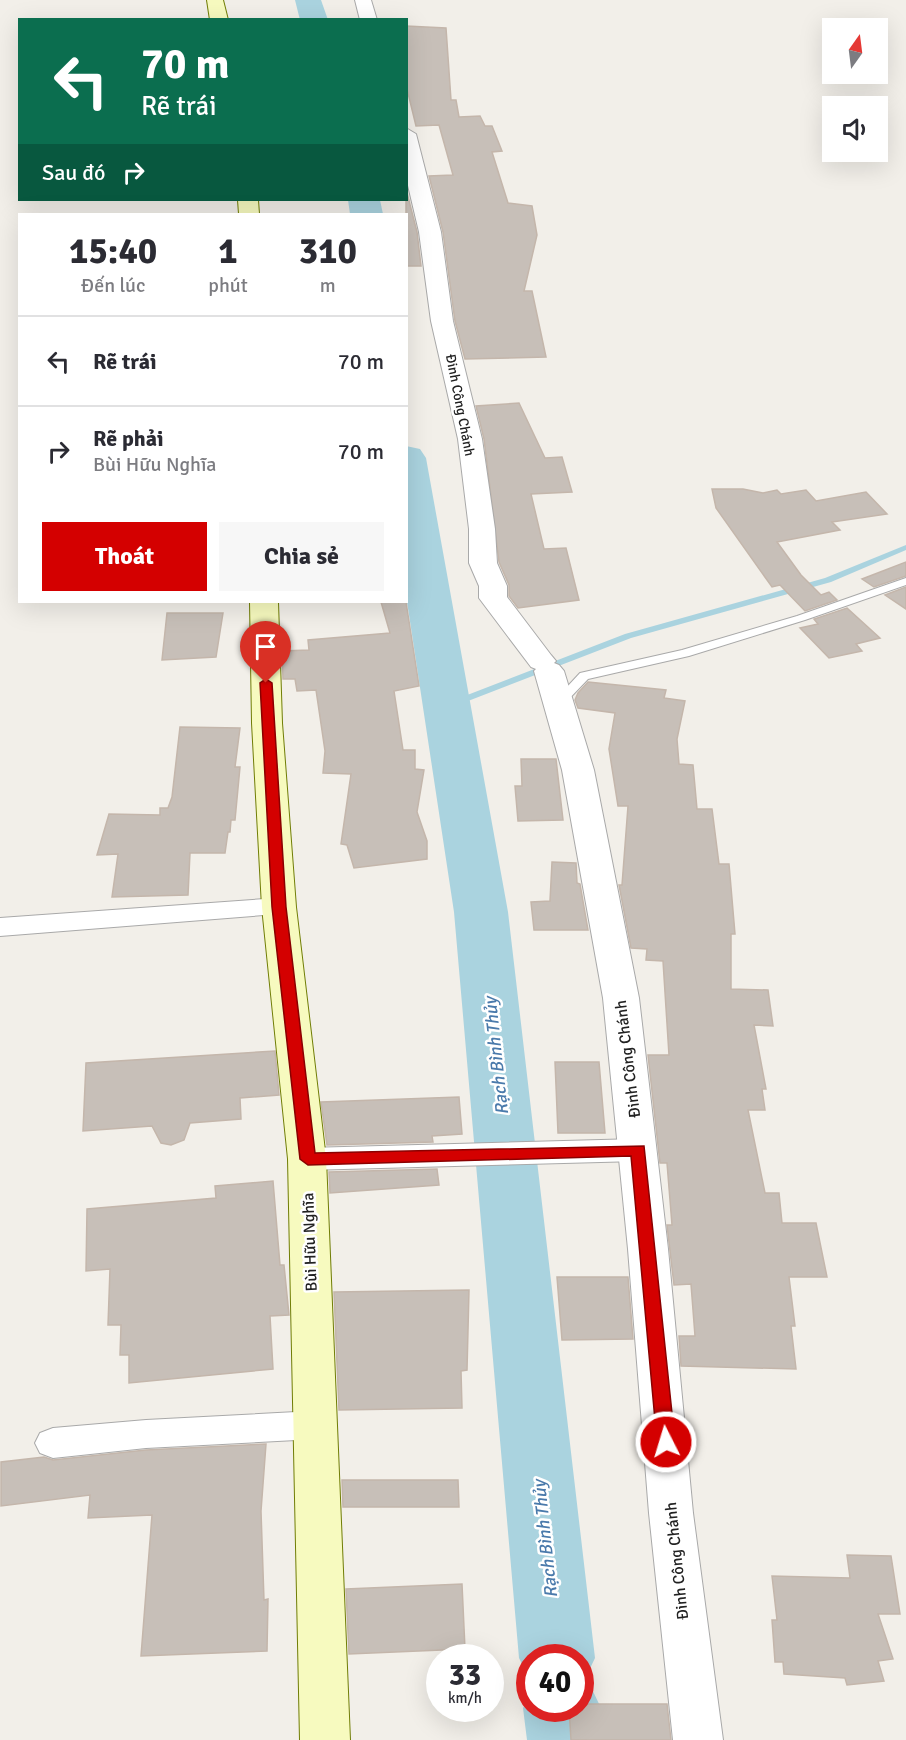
<!DOCTYPE html>
<html lang="vi">
<meta charset="utf-8">
<style>
body{margin:0;font-family:Signika,sans-serif;background:#f7f7f7;color:#2b2b33;height:100vh;display:flex;flex-direction:column;font-size:22px;white-space:nowrap}
*{box-sizing:border-box;margin:0}
p{font-size:20px;color:#7c7c81}
.icon{flex:none;width:33px;height:33px;fill:none;stroke:currentColor;stroke-width:2;stroke-linecap:round;stroke-linejoin:round}
.map{position:relative;flex:1;overflow:hidden}
.drawer{position:absolute;left:18px;top:213px;width:390px;height:390px;display:flex;flex-direction:column;background:#fff;border-radius:0px;box-shadow:0 6px 24px #0002}
.drawer>*{flex:none}
.banner{position:absolute;left:18px;top:18px;width:390px;height:183px;border-radius:0px;box-shadow:0 6px 24px #0002;background:#0b6e4f;color:#fff;overflow:hidden}
.needle{width:39px;rotate:14deg}
.buttons{position:absolute;left:822px;top:18px;display:grid;gap:12px}
.buttons a{display:grid;place-items:center;width:66px;height:66px;border-radius:0px;background:#fff;box-shadow:0 6px 24px #0002;font-size:30px}
.speed{position:absolute;left:426px;top:1644px;display:flex;gap:12px;font-size:30px;font-weight:700;text-align:center}
.speed>*{display:grid;place-content:center;width:78px;height:78px;border-radius:50%;background:#fff;box-shadow:0 6px 24px #0002;line-height:1}
.speed small{font-size:15px;font-weight:400}
.speed .limit{border:9px solid #d22;background:#fff;color:#111}
.pin{position:absolute;display:grid;place-items:center;width:51px;height:51px;color:#fff;margin:-62px -26px;border-radius:50% 50% 50% 0;rotate:-45deg;box-shadow:0 0 6px #0007}
.pin .icon{rotate:45deg}
.me{position:absolute;width:66px;margin:-33px;rotate:355deg;stroke-linejoin:round;filter:drop-shadow(0 0 4px #0008)}
.turn{display:flex;align-items:center;gap:21px;height:126px;padding:0 24px;font-size:27px}
.turn .icon{width:78px;height:78px;stroke-width:2.5}
.turn b{display:block;font-size:42px;line-height:51px}
.then{display:flex;align-items:center;height:57px;padding:0 24px;background:#0003;gap:12px;font-size:22px}
.eta{display:flex;justify-content:space-evenly;align-items:center;height:102px;text-align:center}
.eta b{font-size:36px;font-weight:700;line-height:42px}
.cta{display:flex;gap:12px;margin-top:auto;padding:12px 24px}
.cta a{flex:1;height:69px;border-radius:0px;background:#d40000;color:#fff;font-size:24px;font-weight:700;line-height:69px;text-align:center}
.cta a+a{background:#f7f7f7;color:#2b2b33}
ul{padding:0;list-style:none}
li{display:flex;align-items:center;gap:18px;height:90px;padding:0 24px;border-top:2px solid #e1e1e2}
li div{flex:1}
li b{display:block;font-size:22px}
li em{font-style:normal}
.map>svg:first-child{display:block}
.lines{fill:none;stroke-linecap:round;stroke-linejoin:round}
.stream{fill:#aad3df;fill-rule:evenodd}
.river{fill:#aad3df;fill-rule:evenodd}
.building{fill:#c7bfb8;stroke:#c4b6ab;stroke-width:1.5}
.service-casing{stroke:#a9a9a9;stroke-width:2}
.minor-casing{stroke:#a9a9a9;stroke-width:2}
.tertiary-casing{stroke:#a9a9a9;stroke-width:2}
.secondary-casing{stroke:#707d05;stroke-width:2}
.service{fill:#fff;fill-rule:evenodd}
.minor{fill:#fff;fill-rule:evenodd}
.tertiary{fill:#fff;fill-rule:evenodd}
.secondary{fill:#f7fabf;fill-rule:evenodd}
.route{fill:#d40000;stroke:#8a0000;stroke-width:1.5}
.labels{text-anchor:middle;dominant-baseline:central;stroke-width:5;stroke-linejoin:round;paint-order:stroke}
.far-street-label{font-size:14px;fill:#222;stroke:#fff}
.street-label{font-size:16px;fill:#222;stroke:#fff}
.water-label{font-size:18px;font-style:italic;fill:#4a7aab;stroke:#fff}
</style>
<div class="map">
<svg width="906" height="1740" viewBox="0 0 906 1740">
<rect width="100%" height="100%" fill="#f2efe9"/>
<g class="lines">
<path class="stream" d="M 906,545 L 906,550 L 831,582 L 631,638 L 450,708 L 444,708 L 443,706 L 444,704 L 625,634 L 825,578 Z"/>
<g class="river">
<path d="M 295,0 L 321,0 L 328,20 L 300,20 Z"/>
<path d="M 348,200 L 380,200 L 383,214 L 350,214 Z"/>
<path d="M 406,446 L 420,449 L 426,458 L 508,912 L 595,1658 L 584,1681 L 589,1683 L 601,1708 L 605,1740 L 527,1740 L 523,1708 L 530,1695 L 530,1708 L 580,1708 L 580,1658 L 530,1658 L 530,1680 L 519,1658 L 454,912 L 406,595 Z"/>
</g>
</g>
<g class="building">
<path d="M 406,26 L 446,28 L 451,100 L 456,100 L 459,117 L 480,116 L 485,126 L 492,126 L 502,151 L 492,152 L 508,203 L 532,206 L 537,235 L 524,291 L 532,291 L 546,357 L 465,359 L 455,321 L 443,232 L 429,176 L 453,175 L 439,125 L 416,126 L 406,85 Z"/>
<path d="M 406,189 L 417,232 L 421,266 L 406,266 Z"/>
<path d="M 519,403 L 545,458 L 562,457 L 572,492 L 531,494 L 544,549 L 566,548 L 579,600 L 518,608 L 509,596 L 509,585 L 499,562 L 484,439 L 476,406 Z"/>
<path d="M 712,489 L 743,489 L 763,493 L 777,490 L 781,494 L 806,490 L 816,501 L 866,492 L 887,514 L 832,522 L 840,530 L 777,542 L 801,575 L 821,595 L 829,592 L 837,600 L 805,611 L 780,585 L 772,587 L 716,508 Z"/>
<path d="M 906,562 L 906,576 L 874,587 L 862,579 Z"/>
<path d="M 906,587 L 906,609 L 885,595 Z"/>
<path d="M 381,602 L 406,602 L 419,686 L 394,691 L 403,750 L 415,750 L 415,769 L 424,770 L 417,812 L 427,841 L 427,859 L 354,868 L 347,845 L 341,844 L 351,774 L 323,773 L 325,751 L 316,690 L 297,691 L 295,679 L 283,679 L 282,651 L 309,650 L 308,640 L 390,633 Z"/>
<path d="M 847,608 L 880,638 L 856,644 L 862,651 L 829,658 L 800,628 L 818,624 L 814,619 Z"/>
<path d="M 167,613 L 223,613 L 216,657 L 162,660 Z"/>
<path d="M 588,682 L 666,690 L 664,698 L 685,701 L 677,739 L 679,764 L 693,765 L 697,809 L 712,809 L 719,864 L 729,864 L 735,934 L 731,934 L 731,989 L 768,990 L 773,1026 L 754,1025 L 766,1089 L 762,1089 L 765,1110 L 748,1110 L 765,1193 L 779,1193 L 782,1223 L 816,1223 L 827,1277 L 789,1277 L 795,1326 L 791,1326 L 796,1369 L 681,1366 L 679,1336 L 695,1336 L 691,1284 L 674,1285 L 667,1225 L 672,1225 L 667,1163 L 660,1163 L 648,1055 L 669,1055 L 663,961 L 646,960 L 647,949 L 631,948 L 619,885 L 622,885 L 628,806 L 618,806 L 609,749 L 615,713 L 578,708 L 575,700 L 578,693 Z"/>
<path d="M 180,727 L 240,728 L 235,767 L 240,767 L 235,820 L 231,820 L 230,832 L 228,832 L 225,853 L 190,853 L 188,895 L 112,897 L 118,854 L 97,855 L 109,814 L 160,815 L 160,808 L 168,808 L 172,797 Z"/>
<path d="M 521,759 L 556,759 L 563,820 L 518,821 L 515,786 L 522,786 Z"/>
<path d="M 552,862 L 576,863 L 577,883 L 580,884 L 588,930 L 534,930 L 531,902 L 550,901 Z"/>
<path d="M 275,1051 L 279,1095 L 240,1098 L 241,1119 L 190,1123 L 184,1140 L 171,1145 L 161,1143 L 152,1126 L 83,1131 L 86,1063 Z"/>
<path d="M 555,1062 L 599,1062 L 605,1133 L 558,1133 Z"/>
<path d="M 459,1097 L 462,1134 L 432,1136 L 433,1142 L 327,1145 L 321,1102 Z"/>
<path d="M 437,1169 L 439,1185 L 330,1193 L 329,1172 Z"/>
<path d="M 273,1181 L 280,1265 L 284,1265 L 289,1315 L 270,1316 L 273,1369 L 129,1383 L 129,1355 L 120,1355 L 121,1325 L 108,1325 L 110,1269 L 86,1271 L 87,1209 L 216,1198 L 215,1186 Z"/>
<path d="M 557,1277 L 628,1277 L 633,1339 L 562,1340 Z"/>
<path d="M 469,1290 L 467,1370 L 461,1371 L 462,1408 L 339,1410 L 334,1292 Z"/>
<path d="M 266,1444 L 261,1511 L 264,1600 L 268,1599 L 267,1651 L 141,1656 L 152,1515 L 88,1518 L 90,1495 L 1,1506 L 1,1462 L 44,1457 L 53,1460 L 146,1450 Z"/>
<path d="M 342,1480 L 458,1480 L 459,1507 L 343,1507 Z"/>
<path d="M 847,1555 L 891,1556 L 900,1614 L 878,1614 L 893,1659 L 878,1661 L 884,1681 L 847,1685 L 845,1678 L 784,1674 L 783,1662 L 775,1662 L 772,1620 L 777,1620 L 772,1576 L 850,1578 Z"/>
<path d="M 462,1584 L 465,1649 L 349,1654 L 346,1589 Z"/>
<path d="M 580,1704 L 667,1704 L 671,1740 L 571,1740 L 569,1708 L 580,1708 Z"/>
</g>
<g class="lines">
<g class="service-casing">
<path id="service" d="M 906,578 L 906,585 L 805,620 L 689,656 L 588,679 L 564,704 L 556,704 L 554,701 L 580,673 L 682,650 L 797,616 Z"/>
</g>
<g class="minor-casing">
<g id="minor">
<path d="M 279,898 L 289,901 L 293,907 L 289,913 L 0,936 L 0,918 Z"/>
<path d="M 638,1139 L 649,1142 L 654,1150 L 649,1158 L 638,1161 L 307,1170 L 296,1167 L 291,1159 L 296,1151 L 307,1148 Z"/>
<path d="M 315,1411 L 328,1415 L 333,1425 L 328,1435 L 315,1439 L 146,1448 L 53,1458 L 40,1453 L 35,1443 L 40,1433 L 53,1428 L 146,1420 Z"/>
</g>
</g>
<g class="tertiary-casing">
<g id="tertiary">
<path d="M 355,0 L 371,0 L 377,20 L 360,20 Z"/>
<path d="M 406,128 L 416,134 L 441,232 L 453,321 L 482,439 L 495,529 L 497,563 L 507,586 L 507,597 L 551,655 L 556,661 L 554,663 L 559,665 L 564,671 L 594,770 L 639,998 L 668,1249 L 693,1513 L 723,1740 L 673,1740 L 649,1513 L 628,1249 L 603,998 L 562,770 L 534,671 L 536,669 L 531,667 L 479,598 L 479,586 L 469,563 L 469,529 L 458,439 L 431,321 L 419,232 L 406,177 Z"/>
</g>
</g>
<g class="secondary-casing">
<g id="secondary">
<path d="M 207,0 L 223,0 L 228,20 L 210,20 Z"/>
<path d="M 238,200 L 258,200 L 259,214 L 239,214 Z"/>
<path d="M 250,602 L 278,602 L 282,723 L 296,907 L 326,1159 L 350,1740 L 300,1740 L 288,1159 L 262,907 L 252,723 Z"/>
</g>
</g>
<use href="#service" class="service"/>
<use href="#minor" class="minor"/>
<use href="#tertiary" class="tertiary"/>
<use href="#secondary" class="secondary"/>
</g>
<path class="route" d="M 266,679 L 272,683 L 286,907 L 315,1153 L 644,1146 L 675,1442 L 672,1447 L 666,1449 L 659,1447 L 657,1442 L 631,1156 L 308,1165 L 300,1159 L 272,907 L 260,683 Z"/>
<g class="labels">
<g class="far-street-label">
<text transform="translate(460 405) rotate(79)">Đinh Công Chánh</text>
</g>
<g class="street-label">
<text transform="translate(628 1059) rotate(-97)">Đinh Công Chánh</text>
<text transform="translate(310 1242) rotate(-92)">Bùi Hữu Nghĩa</text>
<text transform="translate(677 1561) rotate(-96)">Đinh Công Chánh</text>
</g>
<g class="water-label">
<text transform="translate(496 1056) rotate(-96)">Rạch Bình Thủy</text>
<text transform="translate(545 1539) rotate(-96)">Rạch Bình Thủy</text>
</g>
</g>
</svg>
<div class="buttons">
<a><svg class="needle" viewBox="-14 -14 28 28"><path d="M0-13l5 13h-10z" fill="#e53935"/><path d="M0 13l5-13h-10z" fill="#7c7c81"/></svg></a>
<a><svg class="icon" aria-label="sound" viewBox="0 0 24 24"><path d="M4 9h4l5-4v14l-5-4H4zM17 9q2 3 0 6"/></svg></a>
</div>
<div class="speed"><div>33<small>km/h</small></div><div class="limit">40</div></div>
<div class="pin" style="left:266px;top:683px;background:#d93025"><svg class="icon" aria-label="arrive" viewBox="0 0 24 24"><path d="M6 21V4h12l-3 4 3 4H6"/></svg></div>
<svg class="me" style="left:666px;top:1442px" viewBox="-20 -20 40 40"><circle r="17" fill="#d40000" stroke="#fff" stroke-width="3"/><path d="M0-11L8 9 0 5-8 9z" fill="#fff"/></svg>
<div class="banner">
<div class="turn"><svg class="icon" aria-label="left" viewBox="0 0 24 24"><path d="M17 20v-9H6M10 6l-5 5 5 5"/></svg><div><b>70 m</b>Rẽ trái</div></div>
<div class="then">Sau đó<svg class="icon" aria-label="right" viewBox="0 0 24 24"><path d="M7 20v-9h11M14 6l5 5-5 5"/></svg></div>
</div>
<section class="drawer">
<div class="eta">
<div><b>15:40</b><p>Đến lúc</p></div>
<div><b>1</b><p>phút</p></div>
<div><b>310</b><p>m</p></div>
</div>
<ul>
<li><svg class="icon" aria-label="left" viewBox="0 0 24 24"><path d="M17 20v-9H6M10 6l-5 5 5 5"/></svg><div><b>Rẽ trái</b></div><em>70 m</em></li>
<li><svg class="icon" aria-label="right" viewBox="0 0 24 24"><path d="M7 20v-9h11M14 6l5 5-5 5"/></svg><div><b>Rẽ phải</b><p>Bùi Hữu Nghĩa</p></div><em>70 m</em></li>
</ul>
<div class="cta"><a>Thoát</a><a>Chia sẻ</a></div>
</section>
</div>
